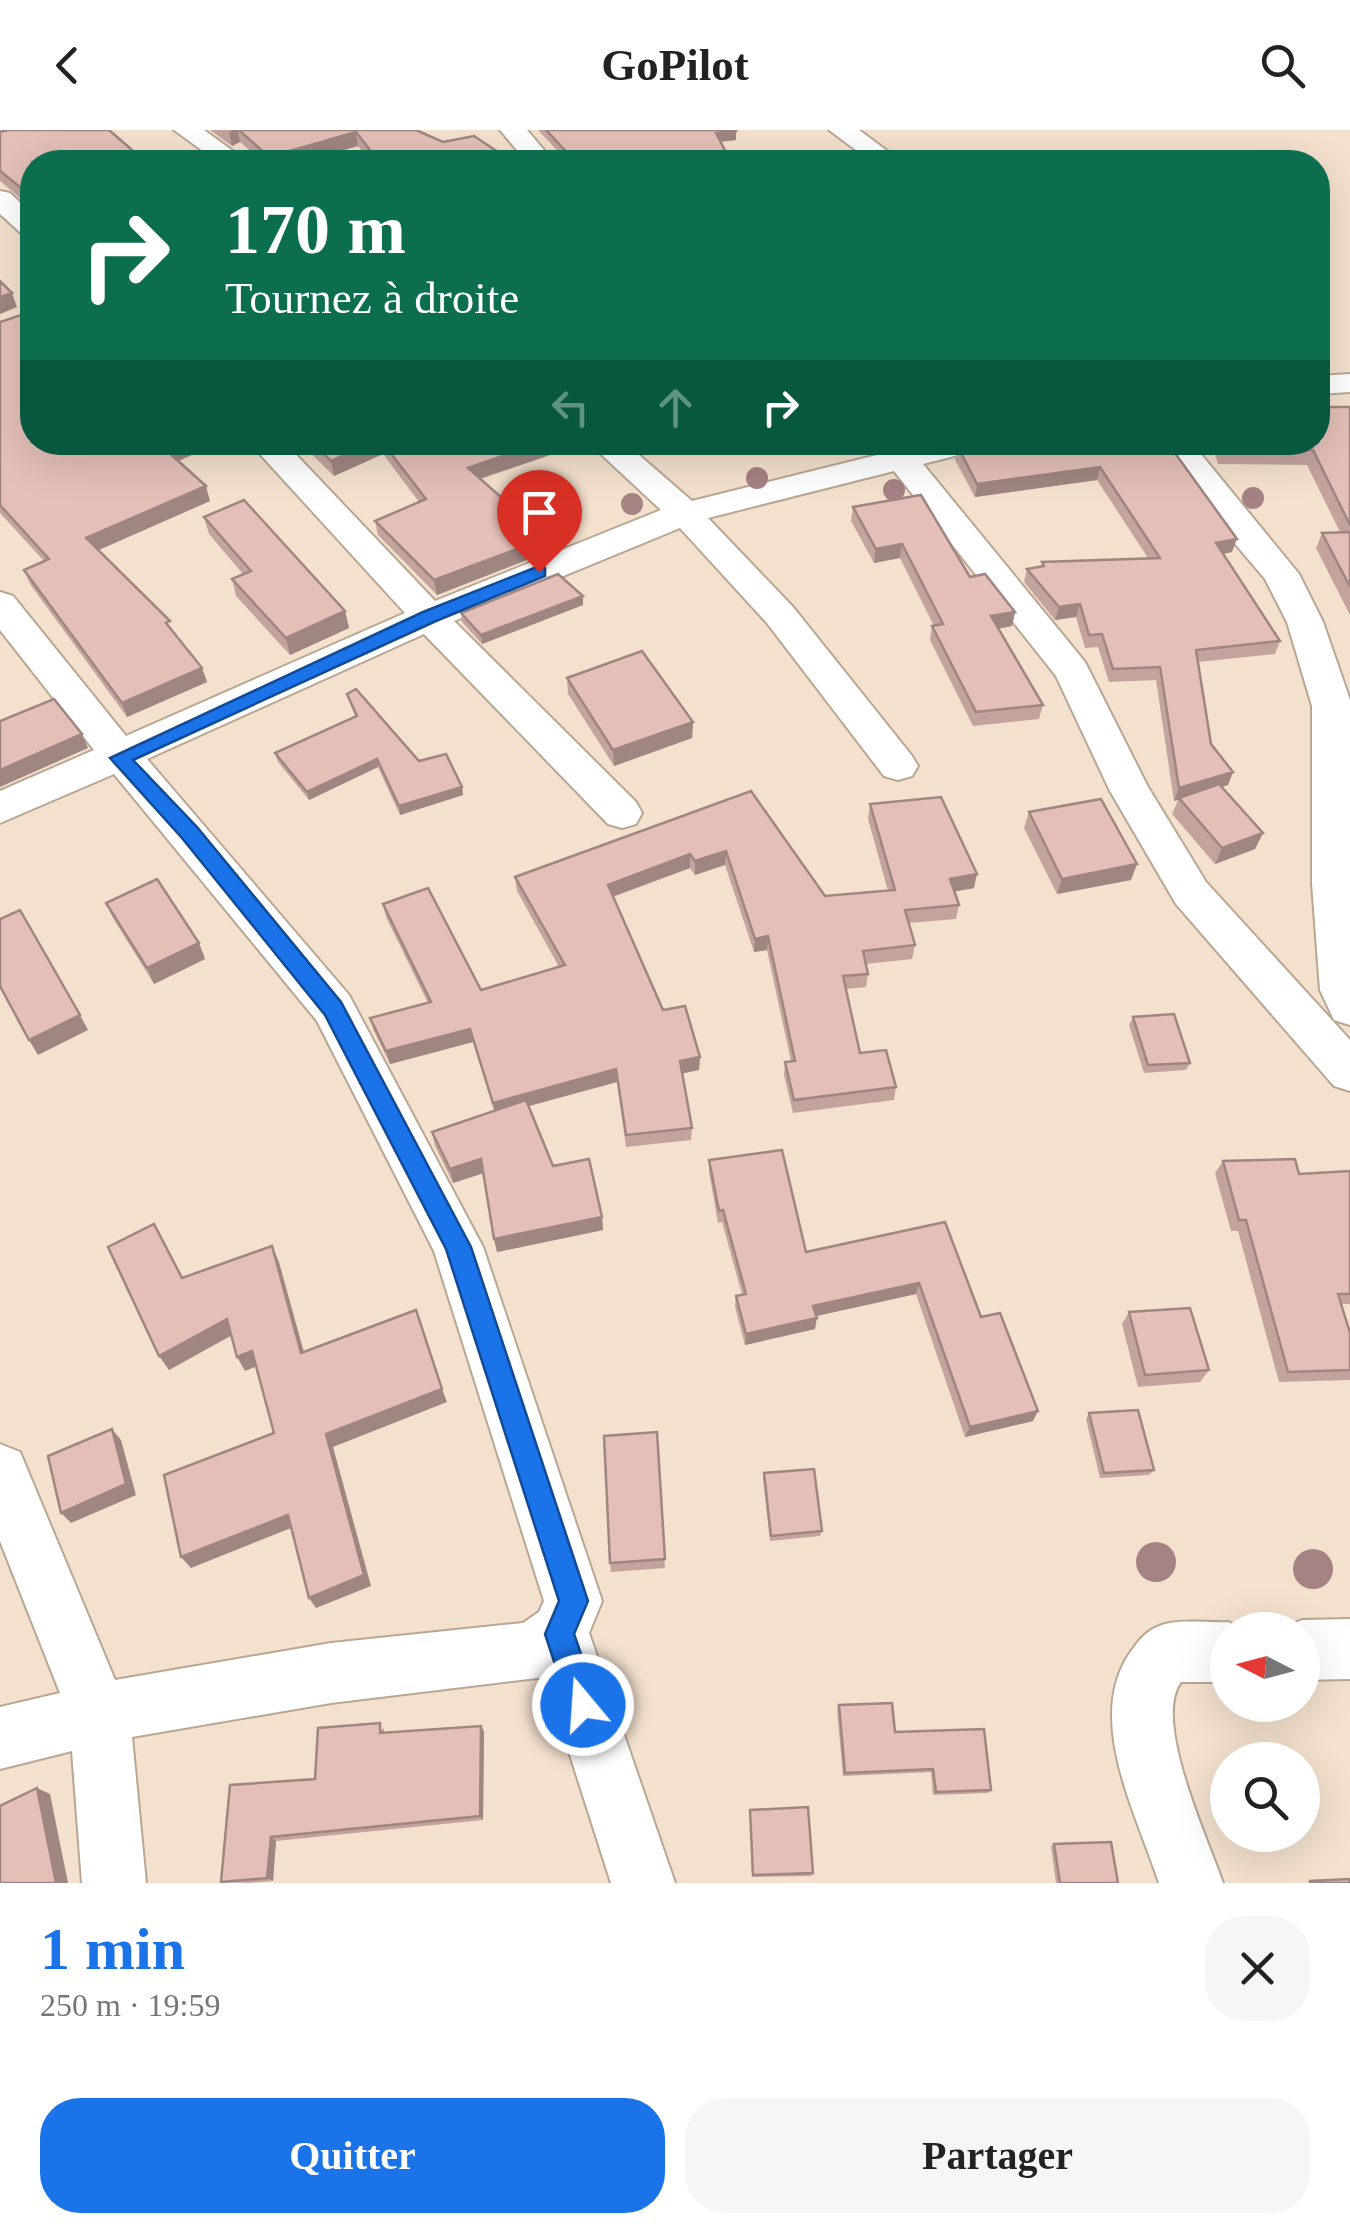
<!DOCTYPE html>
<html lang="fr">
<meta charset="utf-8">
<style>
body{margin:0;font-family:Georgia,serif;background:#f6f6f6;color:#222;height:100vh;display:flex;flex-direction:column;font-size:38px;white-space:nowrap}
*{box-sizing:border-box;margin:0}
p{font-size:32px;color:#767676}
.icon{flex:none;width:55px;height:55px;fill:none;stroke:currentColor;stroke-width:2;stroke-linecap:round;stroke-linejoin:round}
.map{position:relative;height:1753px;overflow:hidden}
.sheet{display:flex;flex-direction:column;background:#fff;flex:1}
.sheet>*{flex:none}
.banner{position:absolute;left:20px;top:20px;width:1310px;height:305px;border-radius:40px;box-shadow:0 10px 40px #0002;background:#0b6e4f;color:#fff;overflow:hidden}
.needle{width:65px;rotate:276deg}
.controls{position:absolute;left:1210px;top:1482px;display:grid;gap:20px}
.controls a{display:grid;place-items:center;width:110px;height:110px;border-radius:50%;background:#fff;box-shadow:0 10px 40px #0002;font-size:50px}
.pin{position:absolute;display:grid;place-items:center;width:85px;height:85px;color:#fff;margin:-102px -42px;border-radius:50% 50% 50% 0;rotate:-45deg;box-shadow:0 0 10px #0007}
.pin .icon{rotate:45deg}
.me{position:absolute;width:110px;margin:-55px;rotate:342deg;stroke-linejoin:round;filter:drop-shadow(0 0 8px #0008)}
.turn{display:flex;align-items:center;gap:35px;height:210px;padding:0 40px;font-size:45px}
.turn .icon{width:130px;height:130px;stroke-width:2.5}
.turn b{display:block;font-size:70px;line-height:85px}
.lanes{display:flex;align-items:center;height:95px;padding:0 40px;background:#0003;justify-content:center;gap:50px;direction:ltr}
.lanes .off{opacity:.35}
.round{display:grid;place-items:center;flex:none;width:105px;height:105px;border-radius:40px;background:#f6f6f6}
.overview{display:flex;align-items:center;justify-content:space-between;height:170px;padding:0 40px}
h1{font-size:60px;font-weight:700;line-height:75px;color:#1a73e8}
.cta{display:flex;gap:20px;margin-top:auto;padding:20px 40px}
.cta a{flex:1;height:115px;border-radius:40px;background:#1a73e8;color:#fff;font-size:40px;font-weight:700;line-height:115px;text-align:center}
.cta a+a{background:#f6f6f6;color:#222}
header{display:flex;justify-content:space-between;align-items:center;height:130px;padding:0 40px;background:#fff;font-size:45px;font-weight:700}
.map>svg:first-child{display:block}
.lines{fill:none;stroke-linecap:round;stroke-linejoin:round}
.street-casing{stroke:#b9a794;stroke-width:4}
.street{fill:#fff;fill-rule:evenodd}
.tree{fill:#a58283}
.wall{fill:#c3a49d}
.shaded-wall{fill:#9f8680}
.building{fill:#e3bfb7;stroke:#9f8680;stroke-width:2.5}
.route{fill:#1a73e8;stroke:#114b97;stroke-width:2.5}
</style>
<header><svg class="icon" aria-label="back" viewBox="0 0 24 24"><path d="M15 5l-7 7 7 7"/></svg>GoPilot<svg class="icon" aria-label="search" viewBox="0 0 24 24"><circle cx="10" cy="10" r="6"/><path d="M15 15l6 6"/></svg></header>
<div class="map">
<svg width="1350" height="1753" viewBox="0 0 1350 1753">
<rect width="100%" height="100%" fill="#f3e0cd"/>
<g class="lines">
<g class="street-casing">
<g id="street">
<path d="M 174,0 L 204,0 L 248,32 L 218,32 Z"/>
<path d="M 500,0 L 527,0 L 554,32 L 527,32 Z"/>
<path d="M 829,0 L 859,0 L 902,32 L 872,32 Z"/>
<path d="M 0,61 L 10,63 L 32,84 L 32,106 L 22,104 L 0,84 Z"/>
<path d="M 1350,244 L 1350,262 L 1318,264 L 1318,246 Z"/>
<path d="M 249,312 L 284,312 L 435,471 L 661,380 L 588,312 L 624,312 L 692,371 L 881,324 L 875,312 L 906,312 L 910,317 L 986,312 L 982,319 L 923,334 L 1085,532 L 1148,657 L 1206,752 L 1350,910 L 1350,961 L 1334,956 L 1176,774 L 1110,661 L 1056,546 L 894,341 L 708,388 L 793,477 L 912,626 L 918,636 L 912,646 L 898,650 L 884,646 L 767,493 L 680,398 L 454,491 L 636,672 L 642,683 L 636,694 L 622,698 L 608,694 L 424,504 L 147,629 L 349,865 L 483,1117 L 602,1471 L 589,1503 L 675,1753 L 611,1753 L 545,1547 L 331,1573 L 132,1607 L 146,1753 L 82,1753 L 72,1621 L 0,1639 L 0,1577 L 60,1563 L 0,1411 L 0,1314 L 20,1322 L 115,1550 L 331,1513 L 523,1493 L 539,1482 L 544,1471 L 434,1121 L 317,891 L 114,644 L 0,693 L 0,661 L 94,620 L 0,500 L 0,462 L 13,466 L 126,606 L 405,483 Z"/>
<path d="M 1158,312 L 1191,312 L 1299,444 L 1323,492 L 1350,570 L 1350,895 L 1334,890 L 1320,860 L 1312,753 L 1312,576 L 1287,492 L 1265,449 L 1204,377 Z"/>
<path d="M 1350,1489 L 1350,1549 L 1302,1550 L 1302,1500 L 1281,1499 L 1302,1490 Z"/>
<path d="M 1228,1492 L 1246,1500 L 1228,1500 L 1228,1552 L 1181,1552 C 1152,1590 1208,1709 1223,1753 L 1159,1753 C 1136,1682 1081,1582 1135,1516 C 1143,1505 1151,1498 1165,1494 C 1184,1489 1209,1493 1228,1492 Z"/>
</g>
</g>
<use href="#street" class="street"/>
</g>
<g class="tree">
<circle cx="757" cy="348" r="11"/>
<circle cx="894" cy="360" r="11"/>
<circle cx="1253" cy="368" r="11"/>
<circle cx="632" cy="374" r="11"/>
<circle cx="557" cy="378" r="11"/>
<circle cx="1156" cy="1432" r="20"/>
<circle cx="1313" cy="1439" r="20"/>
</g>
<g class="wall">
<path d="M 0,0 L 109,0 L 32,32 L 25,72 L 0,51 L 0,2 L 2,2 Z"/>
<path d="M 210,0 L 416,0 L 443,12 L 513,32 L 370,32 L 358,16 L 301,32 L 263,32 L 240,12 L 232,16 Z"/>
<path d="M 538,0 L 738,0 L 736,0 L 736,10 L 720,12 L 731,32 L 568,32 Z"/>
<path d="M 0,192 L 32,312 L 220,312 L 178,331 L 210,371 L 98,420 L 174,502 L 202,538 L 207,552 L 127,587 L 30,454 L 24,440 L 44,431 L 0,383 Z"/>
<path d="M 1350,277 L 1350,485 L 1316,418 L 1322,403 L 1340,402 L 1307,335 L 1218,334 L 1211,312 L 1318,312 Z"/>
<path d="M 299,312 L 549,312 L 550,325 L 480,349 L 537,399 L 538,414 L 531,417 L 532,428 L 437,465 L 378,405 L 375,391 L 419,372 L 383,324 L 334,346 Z"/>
<path d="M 1167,312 L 1232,422 L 1223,424 L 1280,511 L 1275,524 L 1198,532 L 1211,614 L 1233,642 L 1228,655 L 1222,657 L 1263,703 L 1255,719 L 1215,734 L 1172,684 L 1178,670 L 1174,671 L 1156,550 L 1109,552 L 1098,517 L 1085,518 L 1076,487 L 1055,490 L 1024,452 L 1027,439 L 1041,437 L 1042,432 L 1148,428 L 1097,350 L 975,367 L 955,330 L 958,317 Z"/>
<path d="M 853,377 L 970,447 L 1015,482 L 1012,496 L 998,499 L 1043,575 L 1039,589 L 973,596 L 930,510 L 932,496 L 934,496 L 900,428 L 874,433 L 851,391 Z"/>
<path d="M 204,387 L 345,481 L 349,498 L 290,525 L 236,466 L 232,449 L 243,444 L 209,404 Z"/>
<path d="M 583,466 L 583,475 L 482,514 L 462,492 L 461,483 Z"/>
<path d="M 567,548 L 693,592 L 692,608 L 614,636 L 568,564 Z"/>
<path d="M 347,564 L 419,631 L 462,657 L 463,665 L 400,685 L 378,637 L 309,670 L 278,632 L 275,623 L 355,586 Z"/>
<path d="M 751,661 L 825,766 L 888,761 L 868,689 L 870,674 L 974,758 L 954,761 L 959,775 L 956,789 L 909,793 L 915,815 L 912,829 L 866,834 L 868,844 L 866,857 L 846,859 L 860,923 L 896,957 L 894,970 L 793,983 L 784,945 L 785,932 L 791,931 L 767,820 L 754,822 L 725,735 L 695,745 L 690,738 L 613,767 L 663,880 L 700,927 L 699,940 L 682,943 L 692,998 L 691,1010 L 626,1017 L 617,952 L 528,976 L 553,1036 L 602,1087 L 603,1100 L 497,1122 L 483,1043 L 453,1053 L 435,1016 L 432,1002 L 494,981 L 473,912 L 390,934 L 374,901 L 370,888 L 428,873 L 386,787 L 383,774 L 481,860 L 559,837 L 517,761 L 515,747 Z"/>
<path d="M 1029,682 L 1131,750 L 1057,764 L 1024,698 Z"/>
<path d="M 106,773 L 199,813 L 205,829 L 154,854 L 113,788 Z"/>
<path d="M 1133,887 L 1190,933 L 1186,940 L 1144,943 L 1129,895 Z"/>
<path d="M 709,1030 L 806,1122 L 945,1092 L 981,1187 L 1033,1291 L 965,1307 L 916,1164 L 816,1186 L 815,1199 L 745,1215 L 735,1177 L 736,1166 L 742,1164 L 722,1092 L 718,1093 L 709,1042 Z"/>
<path d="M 1223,1031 L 1299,1044 L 1350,1041 L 1350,1174 L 1341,1174 L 1350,1203 L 1350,1250 L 1279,1252 L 1238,1101 L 1231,1101 L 1215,1043 Z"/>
<path d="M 1129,1182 L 1209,1240 L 1200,1252 L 1138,1257 L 1122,1194 Z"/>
<path d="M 1089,1283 L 1154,1340 L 1149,1345 L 1100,1348 L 1086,1289 Z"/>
<path d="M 657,1302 L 665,1438 L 611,1442 L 610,1433 Z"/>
<path d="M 764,1343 L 822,1401 L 820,1406 L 770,1411 L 763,1348 Z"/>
<path d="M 839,1575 L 895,1602 L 991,1660 L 988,1663 L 933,1665 L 931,1642 L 843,1646 L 837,1579 Z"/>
<path d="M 384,1598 L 384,1603 L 484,1601 L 483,1690 L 276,1711 L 273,1751 L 248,1753 L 221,1752 L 315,1649 Z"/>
<path d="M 750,1680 L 813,1743 L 811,1746 L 752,1747 Z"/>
<path d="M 1054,1714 L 1118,1753 L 1056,1753 L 1051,1716 Z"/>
</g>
<g class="shaded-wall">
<path d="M 233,0 L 238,0 L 240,12 L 232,16 L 229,2 Z"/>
<path d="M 732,0 L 738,0 L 733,1 L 736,1 L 736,10 L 716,12 L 716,3 Z"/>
<path d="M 356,2 L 358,16 L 301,32 L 270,32 L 269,27 Z"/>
<path d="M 32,54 L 32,69 L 25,72 L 21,58 Z"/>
<path d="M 12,163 L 17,177 L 0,184 L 0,167 Z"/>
<path d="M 183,312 L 220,312 L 170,335 L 166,320 Z"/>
<path d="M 373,312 L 381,312 L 383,324 L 334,346 L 331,331 Z"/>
<path d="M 542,312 L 549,312 L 550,325 L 470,352 L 468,338 Z"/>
<path d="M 1100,337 L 1097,350 L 975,367 L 977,354 Z"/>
<path d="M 206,356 L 210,371 L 92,423 L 86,408 Z"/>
<path d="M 537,399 L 538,414 L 531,417 L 532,428 L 437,465 L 434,450 Z"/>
<path d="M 1237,409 L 1232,422 L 1211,426 L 1216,413 Z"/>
<path d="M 902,414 L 900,428 L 874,433 L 876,419 Z"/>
<path d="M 583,466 L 583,475 L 482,514 L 481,505 Z"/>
<path d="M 1080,474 L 1076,487 L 1055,490 L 1059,477 Z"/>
<path d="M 345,481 L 349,498 L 290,525 L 286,508 Z"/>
<path d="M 1015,482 L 1012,496 L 988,500 L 991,486 Z"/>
<path d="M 202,538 L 207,552 L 127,587 L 122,573 Z"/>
<path d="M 693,592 L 692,608 L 614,636 L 613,620 Z"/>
<path d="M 82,604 L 88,618 L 0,657 L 0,640 Z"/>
<path d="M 377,629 L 378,637 L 309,670 L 307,662 Z"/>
<path d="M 1233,642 L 1228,655 L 1174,671 L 1179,658 Z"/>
<path d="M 462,657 L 463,665 L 400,685 L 399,676 Z"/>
<path d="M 1263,703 L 1255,719 L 1215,734 L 1222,718 Z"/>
<path d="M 726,721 L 725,735 L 695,745 L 695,731 Z"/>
<path d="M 690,724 L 690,738 L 608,768 L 608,755 Z"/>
<path d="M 1137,734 L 1131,750 L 1057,764 L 1062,749 Z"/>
<path d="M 977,744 L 974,758 L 947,763 L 950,749 Z"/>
<path d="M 768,806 L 767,820 L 754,822 L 755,809 Z"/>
<path d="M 199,813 L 205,829 L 154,854 L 147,838 Z"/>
<path d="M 80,885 L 88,900 L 38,925 L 29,910 Z"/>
<path d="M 470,899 L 473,912 L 390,934 L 386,921 Z"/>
<path d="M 700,927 L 699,940 L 680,944 L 680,931 Z"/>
<path d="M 616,939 L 617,952 L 496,985 L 493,973 Z"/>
<path d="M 481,1029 L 484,1043 L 453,1053 L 450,1039 Z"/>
<path d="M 602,1087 L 603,1100 L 497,1122 L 494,1109 Z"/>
<path d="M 272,1116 L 279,1132 L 308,1237 L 301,1223 Z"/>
<path d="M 919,1153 L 916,1164 L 812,1187 L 813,1176 Z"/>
<path d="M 817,1188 L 815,1199 L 745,1215 L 746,1204 Z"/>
<path d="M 227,1189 L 236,1203 L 169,1240 L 159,1226 Z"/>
<path d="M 252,1221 L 260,1235 L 245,1241 L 237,1227 Z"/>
<path d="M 442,1259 L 447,1272 L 333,1317 L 371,1456 L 316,1478 L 309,1468 L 326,1304 Z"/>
<path d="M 1038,1281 L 1033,1291 L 965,1307 L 970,1297 Z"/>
<path d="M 112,1299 L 121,1310 L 136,1365 L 71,1393 L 61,1383 Z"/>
<path d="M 288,1385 L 296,1396 L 191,1438 L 181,1427 Z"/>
<path d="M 481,1596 L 484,1601 L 483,1690 L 480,1686 Z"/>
<path d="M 37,1658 L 50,1664 L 68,1753 L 56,1753 Z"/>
<path d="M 271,1707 L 276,1711 L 273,1751 L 267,1748 Z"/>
</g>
<g class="building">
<path d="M 8,0 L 109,0 L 146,32 L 32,32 L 32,54 L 21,58 L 0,41 L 0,2 Z"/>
<path d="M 239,0 L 416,0 L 443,12 L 474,6 L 513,32 L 379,32 L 356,2 L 269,27 Z"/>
<path d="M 546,0 L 736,0 L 736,1 L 716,3 L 731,32 L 576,32 Z"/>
<path d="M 0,151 L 12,163 L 0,167 Z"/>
<path d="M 30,182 L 32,185 L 32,312 L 183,312 L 166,320 L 206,356 L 86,408 L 170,491 L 166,493 L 202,538 L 122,573 L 24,440 L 49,429 L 0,375 L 0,192 Z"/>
<path d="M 1318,277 L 1350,277 L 1350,395 L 1313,320 L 1223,319 L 1221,312 L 1318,312 Z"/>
<path d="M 311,312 L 373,312 L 331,331 Z"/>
<path d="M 382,312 L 542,312 L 468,338 L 537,399 L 522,406 L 530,414 L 434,450 L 375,391 L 426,369 Z"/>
<path d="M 974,312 L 1167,312 L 1237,409 L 1216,413 L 1280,511 L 1196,520 L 1211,614 L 1233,642 L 1179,658 L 1160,537 L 1113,539 L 1102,504 L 1089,505 L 1080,474 L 1059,477 L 1027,439 L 1044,436 L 1042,432 L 1160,428 L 1100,337 L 977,354 L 958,317 Z"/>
<path d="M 921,365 L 970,447 L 985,444 L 1015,482 L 991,486 L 1043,575 L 976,582 L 932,496 L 943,494 L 902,414 L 876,419 L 853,377 Z"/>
<path d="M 244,370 L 345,481 L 286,508 L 232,449 L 251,441 L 204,387 Z"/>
<path d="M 1350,402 L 1350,457 L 1322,403 Z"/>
<path d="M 558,444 L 583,466 L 481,505 L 461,483 Z"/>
<path d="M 642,521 L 693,592 L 613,620 L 567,548 Z"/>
<path d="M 356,559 L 419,631 L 446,624 L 462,657 L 399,676 L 377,629 L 307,662 L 275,623 L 357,586 L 347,564 Z"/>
<path d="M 54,569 L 82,604 L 0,640 L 0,591 Z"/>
<path d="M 1219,654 L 1263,703 L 1222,718 L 1179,668 Z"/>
<path d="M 751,661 L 825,766 L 895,760 L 870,674 L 941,667 L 977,744 L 950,749 L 959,775 L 905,780 L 915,815 L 863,821 L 868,844 L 843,846 L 860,923 L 886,920 L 896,957 L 794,970 L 785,932 L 795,931 L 768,806 L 755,809 L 726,721 L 695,731 L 690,724 L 608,755 L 663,880 L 685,876 L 700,927 L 680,931 L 692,998 L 626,1005 L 616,939 L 493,973 L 470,899 L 386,921 L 370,888 L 431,872 L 383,774 L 428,758 L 481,860 L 565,835 L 515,747 Z"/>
<path d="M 1101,669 L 1137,734 L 1062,749 L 1029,682 Z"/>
<path d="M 157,749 L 199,813 L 147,838 L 106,773 Z"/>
<path d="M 20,780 L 80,885 L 29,910 L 0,856 L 0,789 Z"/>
<path d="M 1174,884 L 1190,933 L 1148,935 L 1133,887 Z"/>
<path d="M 526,970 L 553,1036 L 589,1029 L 602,1087 L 494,1109 L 481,1029 L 450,1039 L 432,1002 Z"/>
<path d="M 782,1020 L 806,1122 L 945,1092 L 981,1187 L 1000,1183 L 1038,1281 L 970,1297 L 919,1153 L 813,1176 L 817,1188 L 746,1204 L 736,1166 L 746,1164 L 723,1080 L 719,1081 L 709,1030 Z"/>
<path d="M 1295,1029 L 1299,1044 L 1350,1041 L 1350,1164 L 1338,1164 L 1350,1203 L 1350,1240 L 1288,1242 L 1246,1090 L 1239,1090 L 1223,1031 Z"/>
<path d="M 154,1094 L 182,1148 L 272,1116 L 301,1223 L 416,1180 L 442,1259 L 326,1304 L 364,1445 L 309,1468 L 288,1385 L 181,1427 L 164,1345 L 274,1303 L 252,1221 L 237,1227 L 227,1189 L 159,1226 L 108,1117 Z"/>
<path d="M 1190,1178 L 1209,1240 L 1145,1245 L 1129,1182 Z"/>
<path d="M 1138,1280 L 1154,1340 L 1104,1343 L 1089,1283 Z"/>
<path d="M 112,1299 L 126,1354 L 61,1383 L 48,1326 Z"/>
<path d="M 657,1302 L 665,1429 L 610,1433 L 604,1306 Z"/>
<path d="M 814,1339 L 822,1401 L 771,1406 L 764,1343 Z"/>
<path d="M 892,1573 L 895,1602 L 984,1599 L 991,1660 L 936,1662 L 933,1639 L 845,1643 L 839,1575 Z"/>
<path d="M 380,1593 L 380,1603 L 481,1596 L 480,1686 L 271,1707 L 267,1748 L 221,1752 L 230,1655 L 315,1649 L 318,1598 Z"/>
<path d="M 37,1658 L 56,1753 L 0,1753 L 0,1676 Z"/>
<path d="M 808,1677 L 813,1743 L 753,1745 L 750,1680 Z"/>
<path d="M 1111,1712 L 1118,1753 L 1060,1753 L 1054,1714 Z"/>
<path d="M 1350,1749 L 1350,1753 L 1310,1753 L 1310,1751 Z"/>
</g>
<path class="route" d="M 539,436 L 545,438 L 545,446 L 436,491 L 133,630 L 197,697 L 341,872 L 471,1117 L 588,1471 L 574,1504 L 599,1575 L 594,1586 L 583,1590 L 572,1586 L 545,1504 L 559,1471 L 446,1119 L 325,885 L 182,708 L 110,628 L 423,482 Z"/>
</svg>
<div class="controls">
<a><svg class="needle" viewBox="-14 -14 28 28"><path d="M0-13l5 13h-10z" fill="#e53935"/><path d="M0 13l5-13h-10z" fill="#767676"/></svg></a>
<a><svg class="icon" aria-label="search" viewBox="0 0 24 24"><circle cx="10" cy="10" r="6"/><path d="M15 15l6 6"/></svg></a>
</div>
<div class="pin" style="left:539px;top:442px;background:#d93025"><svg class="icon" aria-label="arrive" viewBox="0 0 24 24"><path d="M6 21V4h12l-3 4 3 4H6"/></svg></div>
<svg class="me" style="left:583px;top:1575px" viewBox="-20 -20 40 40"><circle r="17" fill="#1a73e8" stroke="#fff" stroke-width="3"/><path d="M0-11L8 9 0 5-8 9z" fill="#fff"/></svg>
<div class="banner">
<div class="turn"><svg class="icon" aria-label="right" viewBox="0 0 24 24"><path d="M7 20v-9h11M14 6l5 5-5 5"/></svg><div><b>170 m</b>Tournez à droite</div></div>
<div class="lanes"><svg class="icon off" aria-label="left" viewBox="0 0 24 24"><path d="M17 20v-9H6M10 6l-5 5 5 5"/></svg><svg class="icon off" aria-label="ahead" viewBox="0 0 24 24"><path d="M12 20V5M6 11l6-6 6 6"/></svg><svg class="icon" aria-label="right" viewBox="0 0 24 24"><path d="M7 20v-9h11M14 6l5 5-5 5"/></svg></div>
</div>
</div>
<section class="sheet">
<div class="overview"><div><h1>1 min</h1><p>250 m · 19:59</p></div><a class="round"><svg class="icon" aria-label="close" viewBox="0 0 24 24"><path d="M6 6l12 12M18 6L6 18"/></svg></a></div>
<div class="cta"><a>Quitter</a><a>Partager</a></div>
</section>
